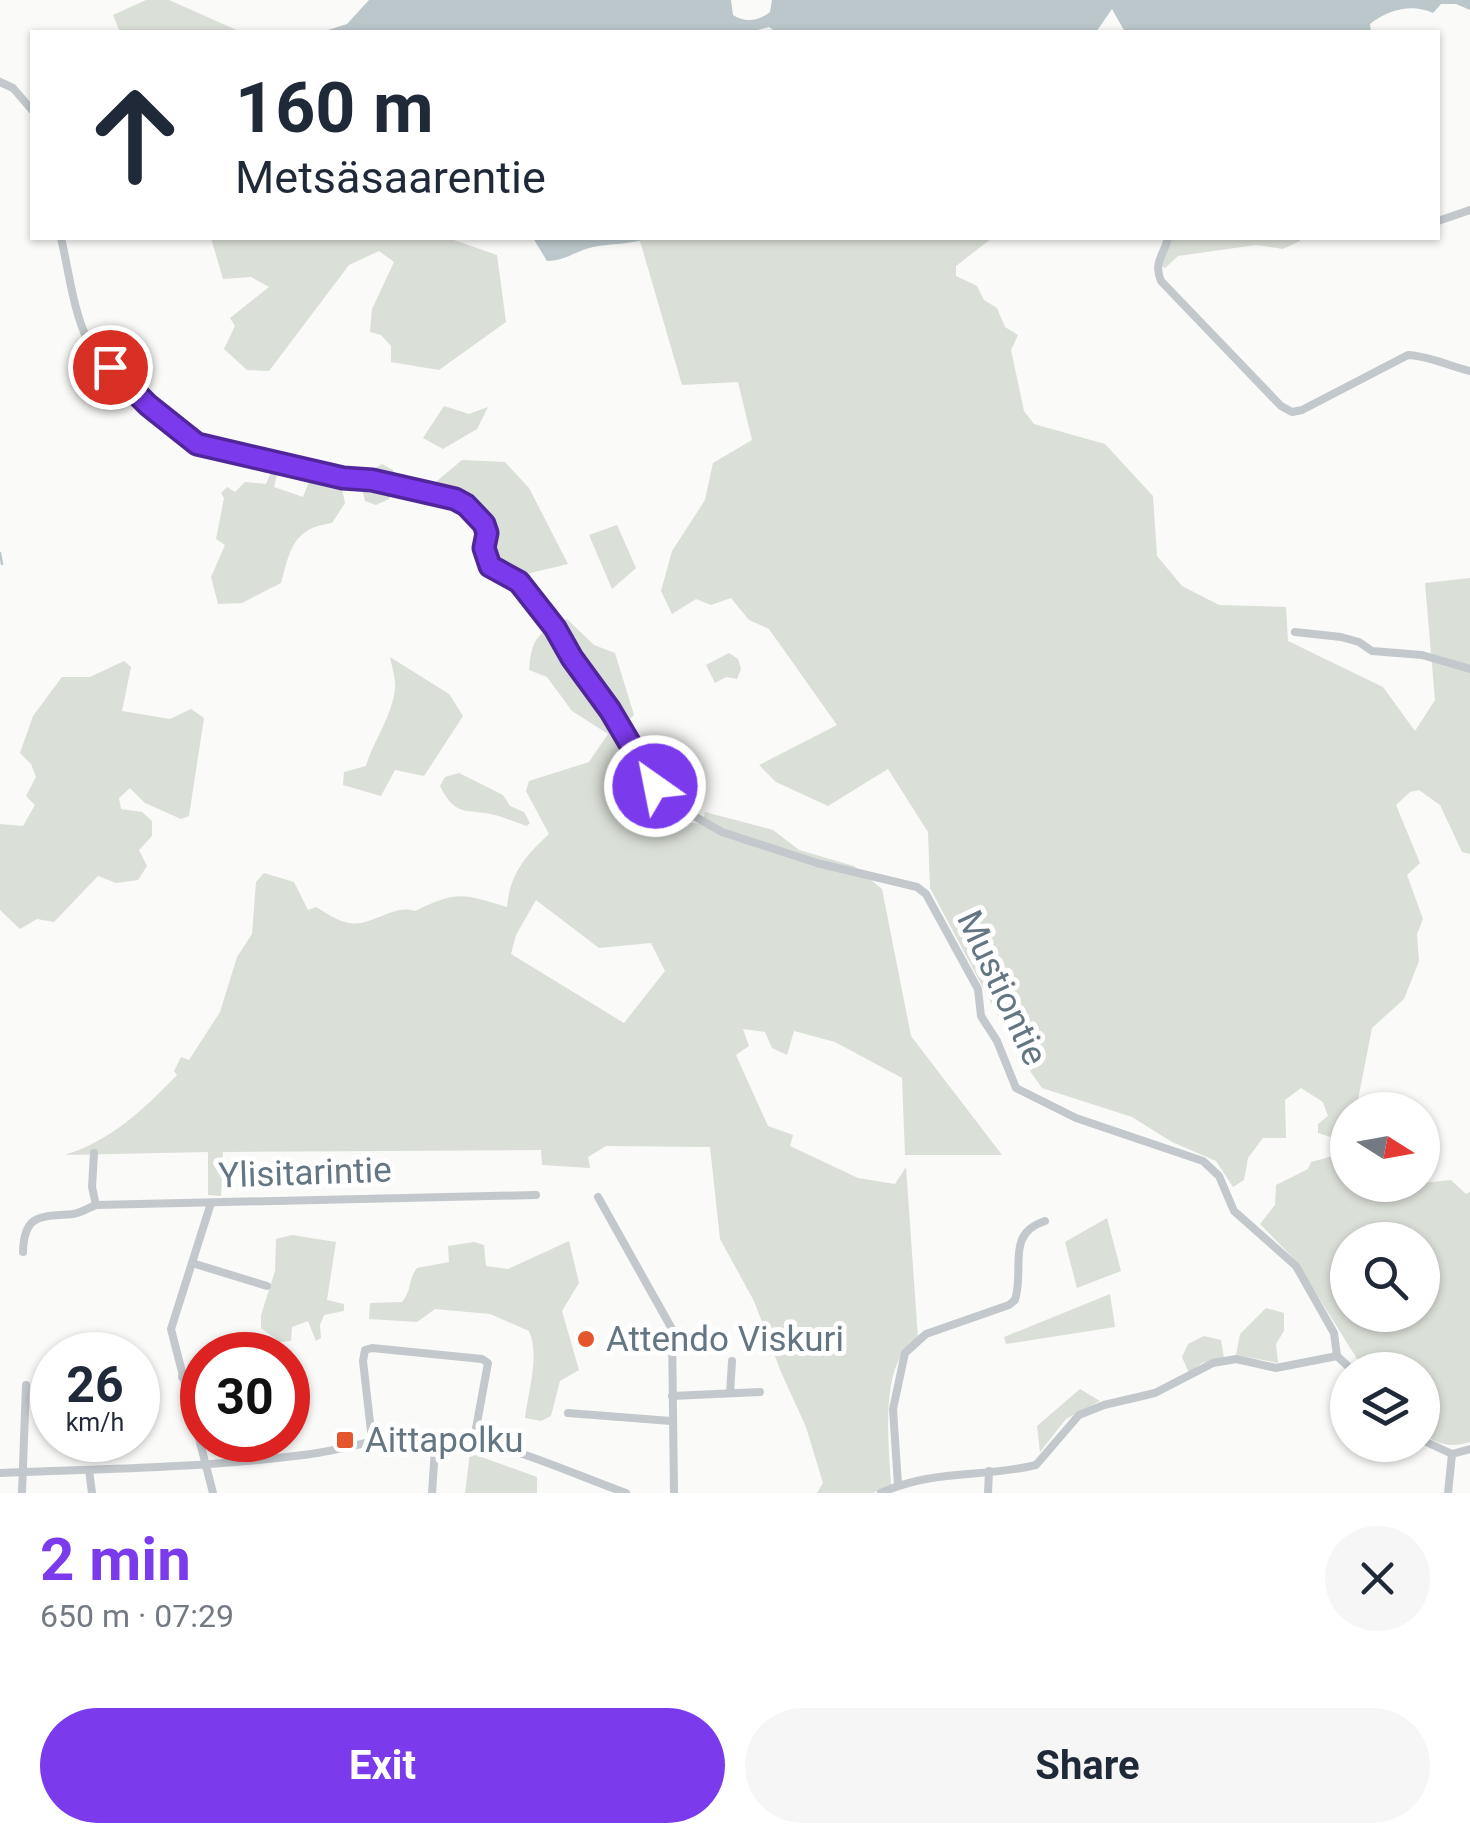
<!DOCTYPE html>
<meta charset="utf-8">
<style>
body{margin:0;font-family:Roboto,sans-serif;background:#f6f6f7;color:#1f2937;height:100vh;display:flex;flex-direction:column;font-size:38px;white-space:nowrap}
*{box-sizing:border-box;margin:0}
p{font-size:32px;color:#747a83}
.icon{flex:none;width:55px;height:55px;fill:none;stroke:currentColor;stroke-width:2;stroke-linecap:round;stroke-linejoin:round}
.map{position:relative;height:1493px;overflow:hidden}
.side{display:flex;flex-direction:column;background:#fff;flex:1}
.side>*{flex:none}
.hud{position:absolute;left:30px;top:30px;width:1410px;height:210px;border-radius:0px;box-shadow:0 2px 8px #0004;background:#fff;color:#1f2937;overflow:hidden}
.needle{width:65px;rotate:101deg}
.tools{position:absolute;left:1330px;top:1092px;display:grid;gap:20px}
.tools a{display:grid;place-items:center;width:110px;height:110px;border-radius:50%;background:#fff;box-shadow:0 2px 8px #0004;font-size:50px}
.speed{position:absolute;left:30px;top:1332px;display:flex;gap:20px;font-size:50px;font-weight:700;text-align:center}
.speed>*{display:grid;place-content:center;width:130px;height:130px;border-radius:50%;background:#fff;box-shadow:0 2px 8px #0004;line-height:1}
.speed small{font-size:25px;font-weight:400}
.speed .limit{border:15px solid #d22;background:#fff;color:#111}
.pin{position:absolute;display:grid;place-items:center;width:85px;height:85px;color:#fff;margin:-42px;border:5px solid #fff;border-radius:50%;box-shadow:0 2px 10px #0007}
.me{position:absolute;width:110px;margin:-55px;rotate:327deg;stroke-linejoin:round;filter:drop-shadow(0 0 8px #0008)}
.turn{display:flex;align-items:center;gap:35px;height:210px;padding:0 40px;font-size:45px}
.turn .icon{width:130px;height:130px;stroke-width:2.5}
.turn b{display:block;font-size:70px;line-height:85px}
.round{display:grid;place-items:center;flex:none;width:105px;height:105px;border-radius:52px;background:#f6f6f7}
.summary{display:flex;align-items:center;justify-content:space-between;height:170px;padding:0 40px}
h1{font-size:60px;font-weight:700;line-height:75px;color:#7c3aed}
.button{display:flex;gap:20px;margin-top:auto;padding:20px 40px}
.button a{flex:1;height:115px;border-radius:60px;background:#7c3aed;color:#fff;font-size:40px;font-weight:700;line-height:115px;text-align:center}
.button a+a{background:#f6f6f7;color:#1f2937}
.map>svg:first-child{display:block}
.green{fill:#dadfd7;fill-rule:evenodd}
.water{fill:#bbc7cb}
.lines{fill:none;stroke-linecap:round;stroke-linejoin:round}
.stream{stroke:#bbc7cb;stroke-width:2.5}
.minor{stroke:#c3c8cc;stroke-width:8}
.route-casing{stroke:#51269a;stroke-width:25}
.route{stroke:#7c3aed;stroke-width:18}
.poi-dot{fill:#e4572e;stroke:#fff;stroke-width:4}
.labels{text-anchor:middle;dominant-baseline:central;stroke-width:10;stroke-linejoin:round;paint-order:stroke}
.street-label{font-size:35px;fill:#657683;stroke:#fff}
.poi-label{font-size:35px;fill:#657683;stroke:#fff;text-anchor:start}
</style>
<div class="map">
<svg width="1470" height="1493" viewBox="0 0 1470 1493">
<rect width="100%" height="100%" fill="#fafaf8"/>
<g class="green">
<path d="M 146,0 L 169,0 L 241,32 L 120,32 L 113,15 Z"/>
<path d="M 211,238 L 448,238 L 497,255 L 506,322 L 439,370 L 391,362 L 391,346 L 381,335 L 370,332 L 372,309 L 394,262 L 379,251 L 349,265 L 269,371 L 247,370 L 224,349 L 235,326 L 230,318 L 269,287 L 251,277 L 223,279 Z"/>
<path d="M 649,238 L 992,238 L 956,266 L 956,276 L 977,286 L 984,300 L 997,308 L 1005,327 L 1018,335 L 1011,350 L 1024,411 L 1034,424 L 1105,444 L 1153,496 L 1157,556 L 1182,586 L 1219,605 L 1286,607 L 1288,641 L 1383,687 L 1415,731 L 1435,700 L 1425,583 L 1470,578 L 1470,854 L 1462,852 L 1440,805 L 1419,790 L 1410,792 L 1396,805 L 1420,863 L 1407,875 L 1423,919 L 1417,934 L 1419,961 L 1404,999 L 1372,1028 L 1356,1110 L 1348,1110 L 1347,1122 L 1334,1138 L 1318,1133 L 1318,1124 L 1328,1116 L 1323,1102 L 1301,1088 L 1285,1100 L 1286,1138 L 1263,1138 L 1248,1158 L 1244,1180 L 1233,1187 L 1216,1161 L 1172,1142 L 1132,1117 L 1042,1088 L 1020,1057 L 930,888 L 928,832 L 888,769 L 828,806 L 776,782 L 759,765 L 837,725 L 769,629 L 749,620 L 731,598 L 711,605 L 696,599 L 672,614 L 661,591 L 672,551 L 705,500 L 713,463 L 752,440 L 738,382 L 682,385 L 640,241 Z"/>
<path d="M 1172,238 L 1300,238 L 1300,241 L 1283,249 L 1256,245 L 1178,256 L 1165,268 L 1160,265 Z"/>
<path d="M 84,344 L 130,391 L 126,394 L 112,391 L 90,399 L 83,379 L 81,348 Z"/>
<path d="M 444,406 L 469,414 L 488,407 L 477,429 L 443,449 L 423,438 Z"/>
<path d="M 462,460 L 505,462 L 529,488 L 568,564 L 518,576 L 489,556 L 492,522 L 464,497 L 431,486 Z"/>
<path d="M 382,464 L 393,470 L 397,480 L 389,499 L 376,505 L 365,501 L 361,484 L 372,470 Z"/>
<path d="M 271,472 L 277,475 L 274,487 L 303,497 L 310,479 L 341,484 L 345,503 L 332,523 C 293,528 290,550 281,583 L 242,603 L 218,604 L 211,577 L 225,545 L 216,539 L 224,498 L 221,493 L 227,487 L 235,492 L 245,482 L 266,484 Z"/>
<path d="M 617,525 L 636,568 L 612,589 L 589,535 Z"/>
<path d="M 567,619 L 594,645 L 615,653 L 634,715 L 616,733 L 675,821 L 702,824 L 705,812 L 773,830 L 799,850 L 854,866 L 882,889 L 911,1036 L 1002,1155 L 905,1155 L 902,1078 L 835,1042 L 794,1031 L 787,1055 L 772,1048 L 765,1032 L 743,1029 L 749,1046 L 736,1055 L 768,1126 L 793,1135 L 790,1146 L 858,1178 L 895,1184 L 906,1167 L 918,1338 C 913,1343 905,1349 901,1356 C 882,1387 889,1449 891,1485 L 873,1493 L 817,1493 L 823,1483 L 806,1427 L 781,1372 L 754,1301 L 720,1239 L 710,1147 L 606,1146 L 588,1157 L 590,1168 L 542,1165 L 541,1150 L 223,1152 L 221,1196 L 208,1195 L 208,1152 L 65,1155 C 112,1140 143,1110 177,1075 L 174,1071 L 181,1057 L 189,1060 L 220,1012 L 237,957 L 252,934 L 256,882 L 264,873 L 294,882 L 308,910 L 316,907 C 325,912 336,920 345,922 C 370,930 391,903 415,911 C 458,890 463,894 507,907 C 510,874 525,856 549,834 L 526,791 L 529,781 L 589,762 L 608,734 L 572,711 L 547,677 L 529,670 C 532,634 539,634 567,619 ZM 536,900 L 599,948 L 651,943 L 665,971 L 624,1023 L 511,954 L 516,935 Z"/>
<path d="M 729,653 L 738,659 L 741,669 L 737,679 L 726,677 L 715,683 L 706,665 Z"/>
<path d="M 390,657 L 449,694 L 463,716 L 424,776 L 395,770 L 381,796 L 343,785 L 344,772 L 366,766 C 374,740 392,716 395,689 C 396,679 392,667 390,657 Z"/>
<path d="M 124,661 L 131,667 L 122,711 L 170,719 L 191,709 L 204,718 L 189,816 L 181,819 L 145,803 L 130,788 L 119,798 L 121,809 L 142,812 L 152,821 L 152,836 L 139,850 L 147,866 L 138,880 L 116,883 L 98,876 L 54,922 L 37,919 L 20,929 L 0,910 L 0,824 L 23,826 L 35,805 L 26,796 L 36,777 L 31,764 L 20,753 L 33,716 L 62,677 L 90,677 Z"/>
<path d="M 459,773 L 503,795 L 510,806 L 524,812 L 530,823 L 527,826 C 517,823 506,818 495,815 C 466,808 456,818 440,786 L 445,777 Z"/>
<path d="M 1347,1152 L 1347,1166 L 1343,1170 L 1347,1173 L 1348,1185 L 1402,1185 L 1413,1190 L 1423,1183 L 1451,1180 L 1466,1194 L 1470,1192 L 1470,1442 C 1453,1448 1436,1445 1423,1433 L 1422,1370 L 1364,1370 L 1296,1261 L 1260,1224 L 1275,1205 L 1276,1185 L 1308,1169 L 1311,1162 ZM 1348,1240 L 1422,1240 L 1422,1315 L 1348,1315 Z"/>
<path d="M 1107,1218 L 1121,1271 L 1077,1288 L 1065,1242 Z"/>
<path d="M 292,1235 L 336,1242 L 327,1300 L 344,1304 L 344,1311 L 324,1315 L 320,1325 L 321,1338 L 316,1341 L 308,1321 L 292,1327 L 291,1341 L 280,1342 L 261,1328 L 261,1315 L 275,1271 L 276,1239 Z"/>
<path d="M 569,1241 L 579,1283 L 562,1311 L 579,1370 L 560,1381 L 551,1416 L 541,1421 L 525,1418 C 528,1392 540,1356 529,1331 L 490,1314 L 435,1309 L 417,1322 L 369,1319 L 370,1303 L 402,1302 C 412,1291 408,1279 417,1268 L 449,1262 L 448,1246 L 474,1242 L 484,1245 L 486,1266 L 508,1269 Z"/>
<path d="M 1110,1294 L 1115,1327 L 1006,1344 L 1004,1337 Z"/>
<path d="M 1266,1308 L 1284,1313 L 1284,1331 L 1276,1344 L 1278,1363 L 1236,1355 L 1240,1334 Z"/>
<path d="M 1204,1336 L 1221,1340 L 1224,1358 L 1202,1363 L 1189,1373 L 1182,1357 L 1188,1344 Z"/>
<path d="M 1080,1389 L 1100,1401 L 1066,1419 L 1040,1452 L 1037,1426 Z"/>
<path d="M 470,1453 L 537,1477 L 537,1493 L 465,1493 Z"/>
</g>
<g class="water">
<path d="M 369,0 L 731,0 L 733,15 C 745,23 759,21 770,12 L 772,0 L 1470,0 L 1470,10 L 1456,4 L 1441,4 L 1433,13 C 1411,3 1388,10 1370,24 L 1371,32 L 1125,32 L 1112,9 L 1096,32 L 776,32 L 769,27 L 750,32 L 322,32 L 347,24 Z"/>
<path d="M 533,238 L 649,238 C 630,245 612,243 593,247 C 575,251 568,260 547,261 Z"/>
</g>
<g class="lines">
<path class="stream" d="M 0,553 L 2,564"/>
<g class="minor">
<path d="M 0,82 L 13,88 L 32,110"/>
<path d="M 1438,221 L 1470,210"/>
<path d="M 61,238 C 69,271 73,312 89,343 C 102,367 173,429 197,444 L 343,478 L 371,480 L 455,499 L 476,513 L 485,524 L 484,548 L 491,566 L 519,582 L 555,628 L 664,799 L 722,832 L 817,863 L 917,887 L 926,894 L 978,989 L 981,1016 L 997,1041 L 1016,1088 L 1076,1118 L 1203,1161 L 1219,1176 L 1234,1211 L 1296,1266 L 1334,1333 L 1337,1356"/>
<path d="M 1168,238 C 1164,255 1153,262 1161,281 L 1281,406 L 1292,412 L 1302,410 L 1408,355 C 1429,356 1449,366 1470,371"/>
<path d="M 1295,632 L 1341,637 L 1359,642 L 1372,651 L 1422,655 L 1470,669"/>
<path d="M 94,1153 L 92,1187 L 96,1205"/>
<path d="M 598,1197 L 672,1329 L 674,1493"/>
<path d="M 211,1203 L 171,1329 L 213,1493"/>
<path d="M 23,1252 C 24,1213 41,1217 73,1214 C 81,1213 88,1208 96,1205 L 536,1195"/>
<path d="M 192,1263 L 267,1286"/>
<path d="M 1337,1356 L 1352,1370"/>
<path d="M 182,1377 L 202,1374"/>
<path d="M 730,1393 L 732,1361"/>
<path d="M 672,1396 L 760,1392"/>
<path d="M 568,1413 L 671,1421"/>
<path d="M 372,1440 L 363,1361 L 365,1350 L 372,1348 L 482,1359 L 488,1363 L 474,1439"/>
<path d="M 1422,1440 L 1452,1454 L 1470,1449"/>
<path d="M 89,1470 L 92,1493"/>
<path d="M 0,1473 C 102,1469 202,1468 303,1455 C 349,1450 391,1432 438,1435 C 497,1438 570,1473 626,1493"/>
<path d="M 898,1485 L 893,1409 L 905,1353 L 926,1334 L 1009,1305 L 1015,1300 C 1025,1268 1005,1234 1045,1221"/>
<path d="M 22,1493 L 26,1385"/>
<path d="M 432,1493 L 436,1434"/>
<path d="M 881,1493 C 933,1469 983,1478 1036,1465 L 1079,1415 L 1104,1405 L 1155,1393 L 1213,1363 L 1236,1359 L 1276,1368 L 1337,1356"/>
<path d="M 988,1493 L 989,1471"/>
<path d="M 1448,1493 L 1452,1454"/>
</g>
</g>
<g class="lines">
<g class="route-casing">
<path id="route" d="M 110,367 L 148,405 L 197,444 L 343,478 L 372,480 L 429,493 L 455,499 L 466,505 L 484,524 L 487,533 L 484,548 L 490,566 L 519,582 L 555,628 L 572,658 L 610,710 L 655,786"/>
</g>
<use href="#route" class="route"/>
</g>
<g class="poi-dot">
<circle cx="586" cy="1339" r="10"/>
<rect x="335" y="1430" width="20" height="20" rx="5"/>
</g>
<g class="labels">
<g class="street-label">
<text transform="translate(1002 988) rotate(65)">Mustiontie</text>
<text transform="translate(305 1173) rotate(-2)">Ylisitarintie</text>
</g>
<g class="poi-label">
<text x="606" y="1339">Attendo Viskuri</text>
<text x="365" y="1440">Aittapolku</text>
</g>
</g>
</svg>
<div class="tools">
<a><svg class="needle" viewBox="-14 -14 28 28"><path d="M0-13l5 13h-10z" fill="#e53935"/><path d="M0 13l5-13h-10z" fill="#747a83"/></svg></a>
<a><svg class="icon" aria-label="search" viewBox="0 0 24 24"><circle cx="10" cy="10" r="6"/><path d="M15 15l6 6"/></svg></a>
<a><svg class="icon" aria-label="layers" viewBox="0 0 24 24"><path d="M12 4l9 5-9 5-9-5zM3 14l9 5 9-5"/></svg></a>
</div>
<div class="speed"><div>26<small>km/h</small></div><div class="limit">30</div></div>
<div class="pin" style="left:110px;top:367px;background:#d93025"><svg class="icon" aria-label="arrive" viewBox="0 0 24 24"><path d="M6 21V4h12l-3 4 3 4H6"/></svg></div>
<svg class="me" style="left:655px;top:786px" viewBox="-20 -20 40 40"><circle r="17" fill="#7c3aed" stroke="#fff" stroke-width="3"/><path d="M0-11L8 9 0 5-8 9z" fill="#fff"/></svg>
<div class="hud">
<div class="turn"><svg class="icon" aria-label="ahead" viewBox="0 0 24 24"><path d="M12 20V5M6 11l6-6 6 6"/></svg><div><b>160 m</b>Metsäsaarentie</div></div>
</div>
</div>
<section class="side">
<div class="summary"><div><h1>2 min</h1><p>650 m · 07:29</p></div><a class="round"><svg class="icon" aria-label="close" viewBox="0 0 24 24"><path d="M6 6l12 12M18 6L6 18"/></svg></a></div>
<div class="button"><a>Exit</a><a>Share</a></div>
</section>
